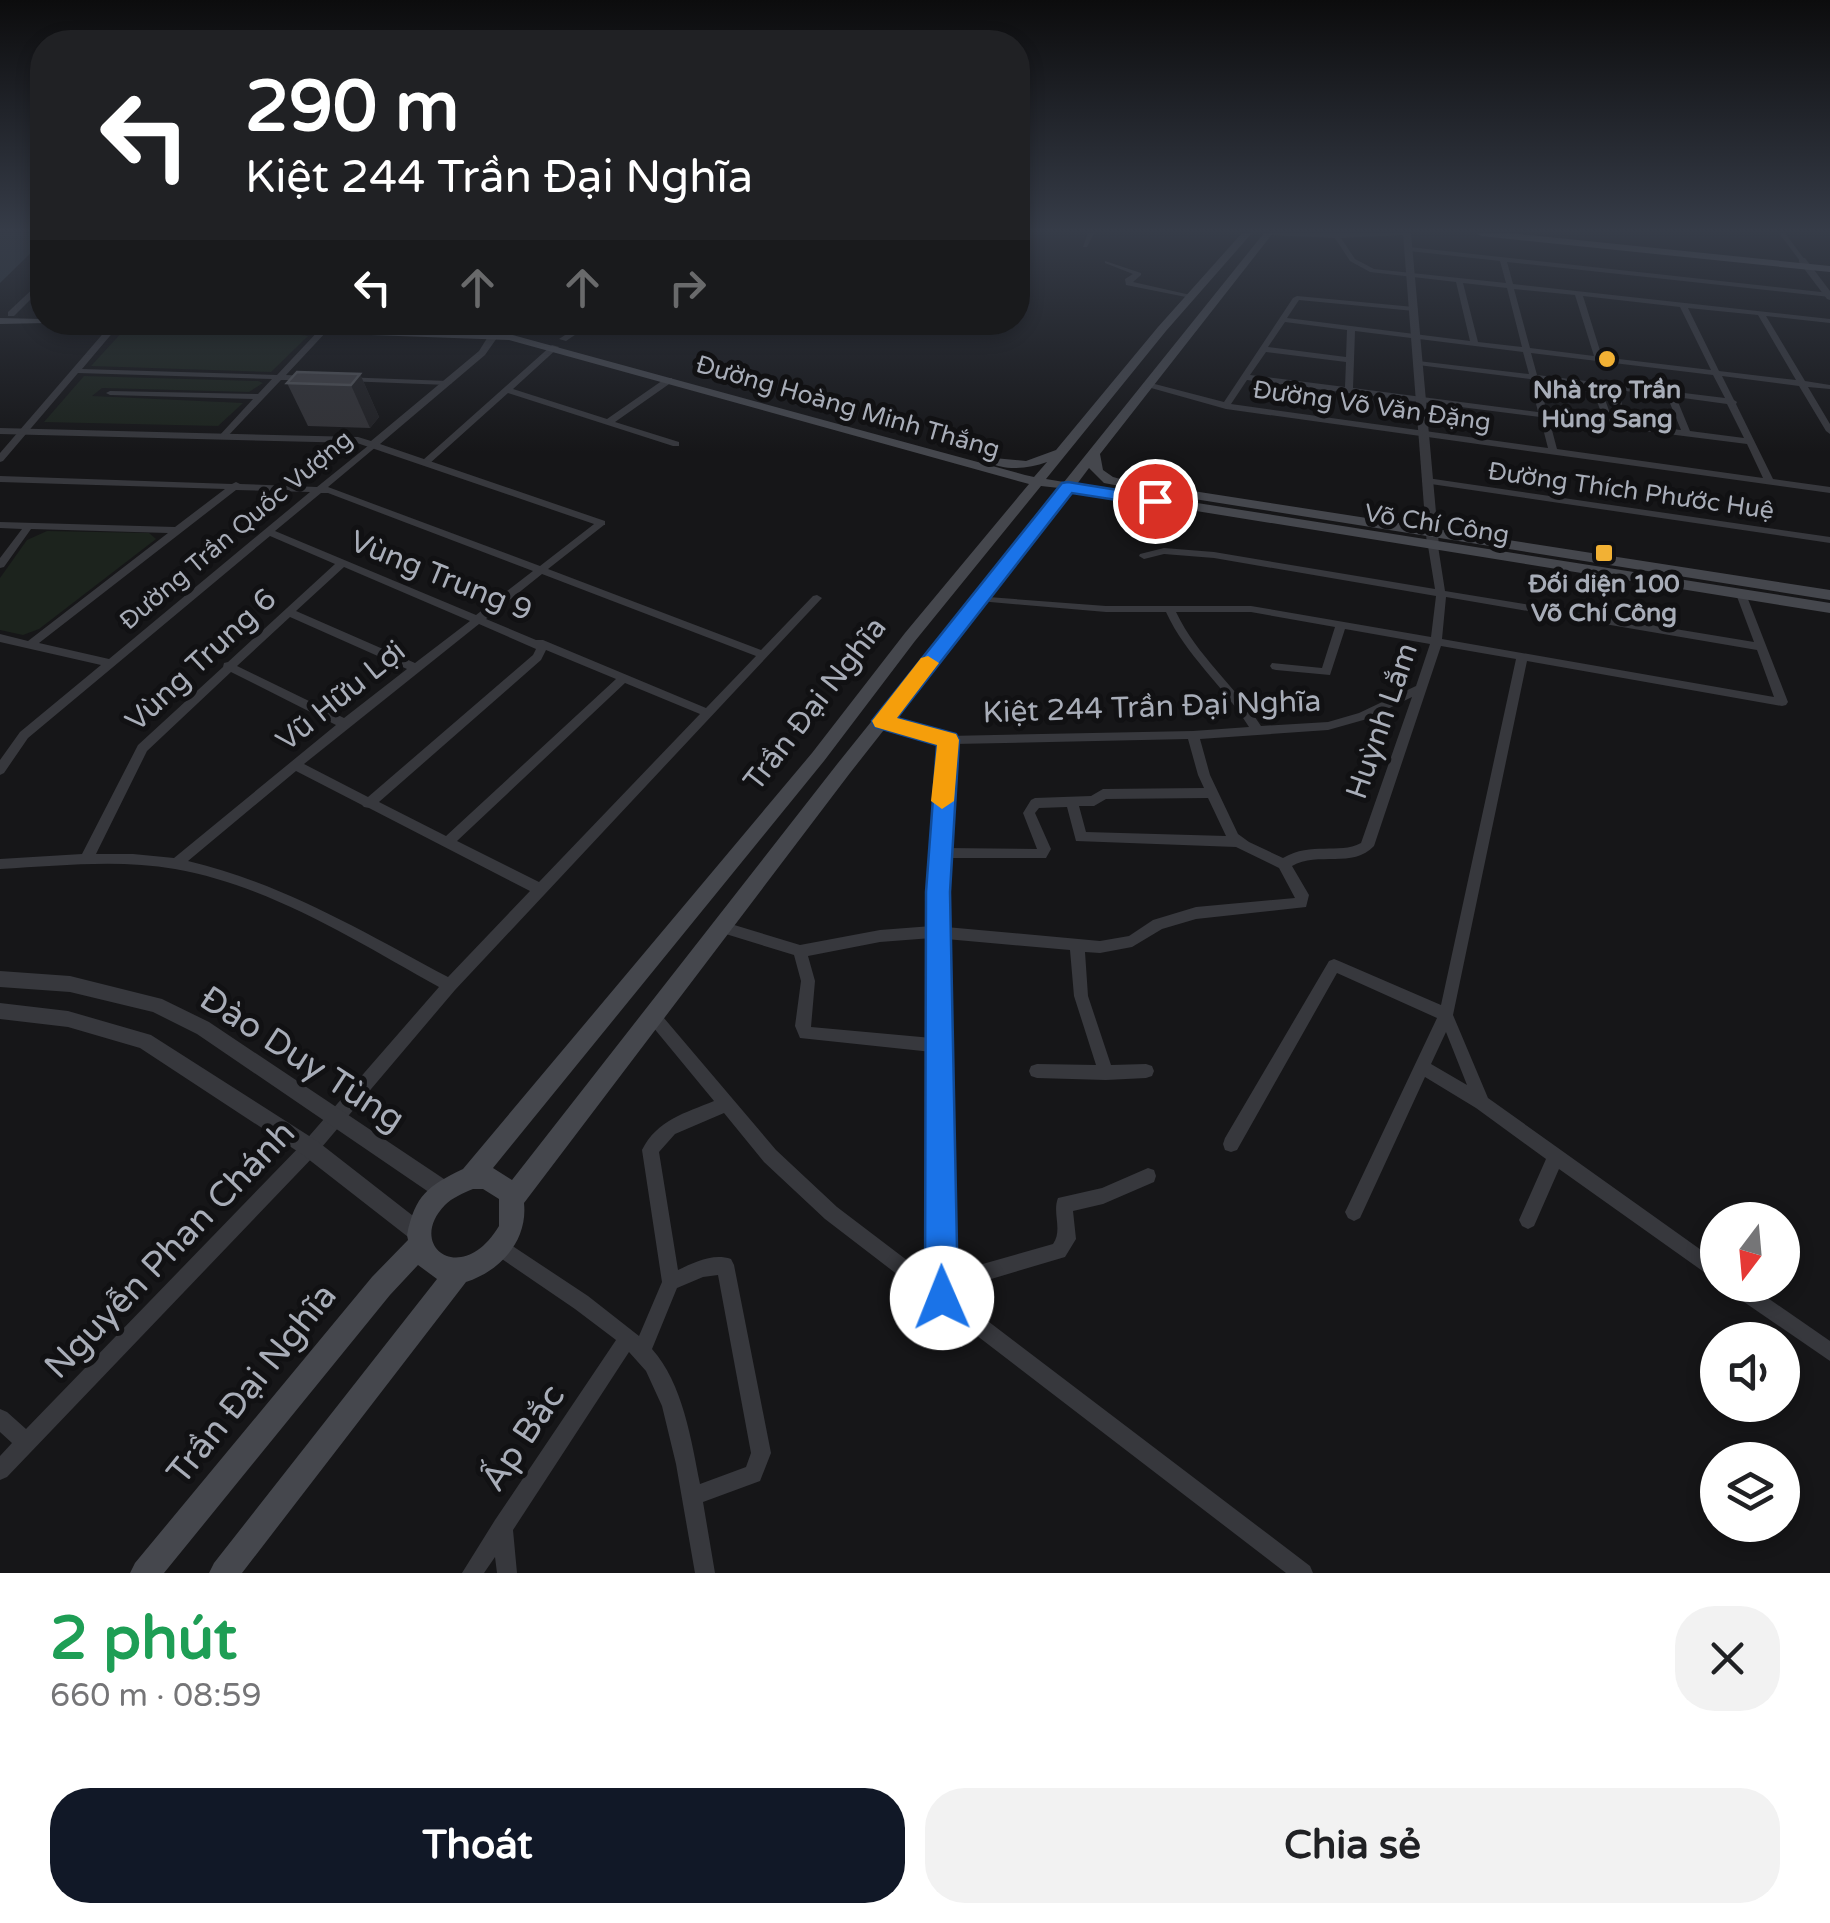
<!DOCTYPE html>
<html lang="vi">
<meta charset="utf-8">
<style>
body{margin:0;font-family:"Varela Round",sans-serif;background:#f2f2f2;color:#202124;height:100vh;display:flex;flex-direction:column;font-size:38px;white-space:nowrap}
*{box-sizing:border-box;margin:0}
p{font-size:32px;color:#757577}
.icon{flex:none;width:55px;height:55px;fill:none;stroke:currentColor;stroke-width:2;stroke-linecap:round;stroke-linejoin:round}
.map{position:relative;height:1573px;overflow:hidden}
.panel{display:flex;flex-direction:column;background:#fff;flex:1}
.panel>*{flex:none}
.hud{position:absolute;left:30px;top:30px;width:1000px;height:305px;border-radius:40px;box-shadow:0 5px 15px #0003;background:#202124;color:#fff;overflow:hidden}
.needle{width:65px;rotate:196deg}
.buttons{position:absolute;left:1700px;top:1202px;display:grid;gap:20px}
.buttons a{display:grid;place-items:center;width:100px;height:100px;border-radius:50%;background:#fff;box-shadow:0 5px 15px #0003;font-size:50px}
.pin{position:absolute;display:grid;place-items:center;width:85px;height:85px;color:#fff;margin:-42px;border:5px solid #fff;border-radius:50%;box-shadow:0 2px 10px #0007}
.me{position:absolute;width:110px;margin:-55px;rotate:359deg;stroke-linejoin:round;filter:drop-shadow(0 0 8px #0008)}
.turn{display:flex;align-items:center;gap:35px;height:210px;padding:0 50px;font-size:45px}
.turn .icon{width:130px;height:130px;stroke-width:2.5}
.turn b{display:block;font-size:70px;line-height:85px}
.lanes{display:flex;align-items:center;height:95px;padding:0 50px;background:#0003;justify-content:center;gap:50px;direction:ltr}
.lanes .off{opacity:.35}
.round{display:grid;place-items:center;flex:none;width:105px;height:105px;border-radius:40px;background:#f2f2f2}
.overview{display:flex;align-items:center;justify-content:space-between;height:170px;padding:0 50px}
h1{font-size:60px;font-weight:800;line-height:75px;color:#1e9e55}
.cta{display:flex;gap:20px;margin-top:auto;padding:20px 50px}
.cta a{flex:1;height:115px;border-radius:40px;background:#111827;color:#fff;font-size:40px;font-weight:800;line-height:115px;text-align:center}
.cta a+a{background:#f2f2f2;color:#202124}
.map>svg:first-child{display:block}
.green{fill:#1c231d}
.water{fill:#2c353c}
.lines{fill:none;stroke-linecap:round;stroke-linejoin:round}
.minor{fill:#37383d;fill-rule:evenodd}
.tertiary{fill:#37383d;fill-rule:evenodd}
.secondary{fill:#45474d;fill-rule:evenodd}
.primary{fill:#53555c;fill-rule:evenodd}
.wall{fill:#323236}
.shaded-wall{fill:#212124}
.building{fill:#3f3f44;stroke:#4f5156;stroke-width:2.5}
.route{fill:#1a73e8;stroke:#114b97;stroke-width:2.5}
.slow{fill:#f59e0b}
.poi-dot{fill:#f2b134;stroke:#111113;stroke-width:4}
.labels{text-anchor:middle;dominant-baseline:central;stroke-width:10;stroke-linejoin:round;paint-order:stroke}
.far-poi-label{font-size:25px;font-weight:bold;fill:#a8adb8;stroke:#111113}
.far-street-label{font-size:25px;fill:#a8adb8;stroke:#111113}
.street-label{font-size:30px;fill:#a8adb8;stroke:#111113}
.near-street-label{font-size:35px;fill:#a8adb8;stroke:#111113}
</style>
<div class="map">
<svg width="1830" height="1573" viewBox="0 0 1830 1573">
<rect width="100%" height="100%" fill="#161618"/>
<g class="green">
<path d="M 124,330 L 301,335 L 308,336 L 271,372 L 91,366 Z"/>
<path d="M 84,376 L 258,381 L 263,383 L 249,392 L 102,388 L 92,396 L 243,403 L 218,426 L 44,422 Z"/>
<path d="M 47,531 L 149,533 L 156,539 L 39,629 L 23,635 L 0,630 L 0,578 L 27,540 Z"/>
</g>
<path class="water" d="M 0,233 L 42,233 L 42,242 L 0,283 Z"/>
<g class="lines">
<g class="minor">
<path d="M 1088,233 L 1094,233 L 1087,247 L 1083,247 Z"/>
<path d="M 1266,233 L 1406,233 L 1403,235 L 1341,238 L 1355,259 L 1374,269 L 1506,283 L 1500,261 L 1409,251 L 1406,249 L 1409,247 L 1830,293 L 1830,297 L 1507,262 L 1513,284 L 1830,319 L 1830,323 L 1766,316 L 1805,381 L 1830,385 L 1830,389 L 1808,387 L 1830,424 L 1830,434 L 1826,431 L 1799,386 L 1722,376 L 1734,400 L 1737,402 L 1736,404 L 1773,479 L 1830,487 L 1830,493 L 1226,409 L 1144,386 L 1143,384 L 1147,382 L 1224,402 L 1293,298 L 1297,296 L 1414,307 L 1418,309 L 1414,311 L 1299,300 L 1287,318 L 1470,341 L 1456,282 L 1370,272 L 1350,261 L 1335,238 L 1269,235 ZM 1463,283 L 1507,288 L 1522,347 L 1478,342 ZM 1514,289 L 1575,295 L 1594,356 L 1530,348 ZM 1583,296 L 1680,307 L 1711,370 L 1602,357 ZM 1688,308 L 1758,315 L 1796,380 L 1719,371 ZM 1285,322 L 1347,330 L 1346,357 L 1268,347 ZM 1355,331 L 1523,352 L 1529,374 L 1418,361 L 1414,363 L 1418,365 L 1530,379 L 1538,412 L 1353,388 ZM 1266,352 L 1346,362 L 1345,387 L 1250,375 ZM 1531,353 L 1713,375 L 1725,398 L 1537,375 ZM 1247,380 L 1540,417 L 1548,448 L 1231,404 ZM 1539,380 L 1592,387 L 1604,421 L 1547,413 ZM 1601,388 L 1608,389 L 1620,423 L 1613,422 ZM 1617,390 L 1667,396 L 1681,430 L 1629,424 ZM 1676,397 L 1727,404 L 1744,438 L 1690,431 ZM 1549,419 L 1747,444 L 1763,478 L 1557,449 Z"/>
<path d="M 1779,233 L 1785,233 L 1805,260 L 1804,261 L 1800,261 Z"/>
<path d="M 1105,261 L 1141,273 L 1141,275 L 1133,282 L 1195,296 L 1191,298 L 1126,285 L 1125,279 L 1133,274 L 1105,263 Z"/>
<path d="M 39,283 L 42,283 L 42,288 L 14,316 L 8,316 L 8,312 Z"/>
<path d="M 113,322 L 120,324 L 82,369 L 277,375 L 321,328 L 328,330 L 286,375 L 305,376 L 308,376 L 308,380 L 281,380 L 226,438 L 219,436 L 253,399 L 110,395 L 106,393 L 110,391 L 258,394 L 272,379 L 78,373 L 3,461 L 0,462 L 0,453 Z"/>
<path d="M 585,322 L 594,322 L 566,341 L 559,339 Z"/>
<path d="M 552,345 L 559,347 L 513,389 L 607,419 L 666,378 L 672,378 L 672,382 L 615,422 L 679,442 L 679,446 L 673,446 L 508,393 L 429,464 L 423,464 L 423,460 Z"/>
<path d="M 342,377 L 448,381 L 452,383 L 448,385 L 345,381 L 342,381 Z"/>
<path d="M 374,441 L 378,444 L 377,446 L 328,487 L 540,566 L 598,521 L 604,521 L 604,525 L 548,569 L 761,650 L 813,596 L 817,595 L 822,598 L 455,990 L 316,1154 L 7,1477 L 0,1480 L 0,1456 L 12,1443 L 0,1432 L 0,1409 L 7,1412 L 26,1429 L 304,1142 L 439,987 C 356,941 271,886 175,869 C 117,859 58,866 0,869 L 0,859 L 82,854 L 138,745 L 223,667 L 224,663 L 228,662 L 335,564 L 270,536 L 28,738 L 4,773 L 0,775 L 0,760 L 20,732 L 101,665 L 0,642 L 0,634 L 28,641 L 168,533 L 31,529 L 4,567 L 0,568 L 0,558 L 22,529 L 0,528 L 0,522 L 175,527 L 225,489 L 0,482 L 0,476 L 232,484 L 236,482 L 240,484 L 317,487 ZM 236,490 L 310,492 L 109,659 L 39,643 ZM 321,493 L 328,493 L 533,571 L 476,615 L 275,531 ZM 344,567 L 470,621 L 415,663 L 296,611 ZM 542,574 L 756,656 L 706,708 L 543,640 L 536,640 L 486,619 ZM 290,617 L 407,669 L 344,718 L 237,666 ZM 479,624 L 536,649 L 533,655 L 368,797 L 304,764 ZM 546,650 L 616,679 L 446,836 L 379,802 L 541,660 ZM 231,672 L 336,725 L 174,858 L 133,854 L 96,854 L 147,751 ZM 625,683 L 700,714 L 539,882 L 457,841 ZM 296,771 L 362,805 L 364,807 L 369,808 L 530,891 L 448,977 C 364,932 282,883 188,861 Z"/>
<path d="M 1427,478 L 1830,537 L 1830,543 L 1424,483 L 1422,481 Z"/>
<path d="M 1433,543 L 1438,546 L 1445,591 L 1754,642 L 1736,594 L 1741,591 L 1746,594 L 1788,702 L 1786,705 L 1782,706 L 1527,661 L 1453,1015 L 1488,1098 L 1718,1262 L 1718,1282 L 1559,1169 L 1534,1226 L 1528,1229 L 1522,1226 L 1519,1220 L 1546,1159 L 1476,1108 L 1425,1077 L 1360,1218 L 1354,1221 L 1348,1218 L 1345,1212 L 1348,1206 L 1437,1018 L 1337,973 L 1237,1150 L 1231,1152 L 1225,1150 L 1223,1144 L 1225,1138 L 1329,961 L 1334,959 L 1339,961 L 1441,1005 L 1516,659 L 1441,646 L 1374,846 C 1353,869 1318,851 1292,866 L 1309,895 L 1306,907 L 1196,919 L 1162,929 L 1132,947 L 1100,953 L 1085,952 L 1088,996 L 1111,1065 L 1146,1064 L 1152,1066 L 1154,1071 L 1152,1076 L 1146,1078 L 1106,1080 L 1037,1078 L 1031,1076 L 1029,1071 L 1031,1066 L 1037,1064 L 1096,1065 L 1074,996 L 1070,950 L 946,939 L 951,1273 L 1053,1244 C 1063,1230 1052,1213 1058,1198 L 1102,1188 L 1148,1168 L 1154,1170 L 1156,1176 L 1154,1182 L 1103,1204 L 1073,1211 L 1076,1239 L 1065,1257 L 951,1291 L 951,1293 L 1310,1566 L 1313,1573 L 1286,1573 L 825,1219 L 764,1162 L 724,1113 L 675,1134 L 659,1152 L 678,1270 C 695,1262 713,1253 731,1259 L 734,1265 L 771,1453 L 760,1481 L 703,1502 L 715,1573 L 695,1573 L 676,1464 L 662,1406 L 646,1371 L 629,1352 L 513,1530 L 517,1573 L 497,1573 L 495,1557 L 484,1573 L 462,1573 L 495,1520 L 616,1340 L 575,1309 L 493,1253 L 490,1247 L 493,1241 L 499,1238 L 505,1241 L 588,1296 L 639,1336 L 662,1282 L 642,1150 C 657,1120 685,1113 714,1101 L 648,1021 L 646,1016 L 648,1011 L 653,1009 L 658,1011 L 776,1150 L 837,1207 L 933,1280 L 932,1052 L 800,1038 L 795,1026 L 801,981 L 794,955 L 716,931 L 714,927 L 716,923 L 721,921 L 800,945 L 880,930 L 932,926 L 931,853 L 942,743 L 879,724 L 877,721 L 879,718 L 883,717 L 948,736 L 1193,731 L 1249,727 C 1224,686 1186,656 1166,612 L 1106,612 L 979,601 L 975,600 L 975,596 L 1106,606 L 1251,606 L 1431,637 L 1436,596 L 1214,558 L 1164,554 L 1144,559 L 1139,556 L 1140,554 L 1164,548 L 1214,552 L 1435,589 L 1428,546 ZM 1446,597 L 1757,650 L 1774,697 L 1442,639 ZM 1176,612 L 1251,612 L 1335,627 L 1322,668 L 1272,663 L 1270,666 L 1272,669 L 1276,670 L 1330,675 L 1345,629 L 1430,644 L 1416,686 L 1359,713 L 1328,722 L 1261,726 C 1235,686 1197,656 1176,612 ZM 1412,697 L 1361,843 C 1338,855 1312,841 1283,858 L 1249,842 L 1238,834 L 1210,775 L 1200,739 L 1328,730 L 1367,719 ZM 1188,739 L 1198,775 L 1204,788 L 1103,789 L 1091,796 L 1035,798 L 1031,800 L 1023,813 L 1037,849 L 945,848 L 954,744 ZM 1208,798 L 1226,836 L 1086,832 L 1079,806 L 1094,806 L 1106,799 ZM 1067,807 L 1076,841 L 1236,847 L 1279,868 L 1295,898 L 1196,907 L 1153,920 L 1129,936 L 1100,941 L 946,927 L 945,858 L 1046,858 L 1051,849 L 1035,813 L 1039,808 ZM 932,938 L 932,1038 L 811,1027 L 815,981 L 808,956 L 880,942 ZM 1446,1032 L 1467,1085 L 1431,1064 ZM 718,1275 L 751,1453 L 746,1467 L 700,1484 C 691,1439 683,1384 652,1349 L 677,1288 L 703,1277 Z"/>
<path d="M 1725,1285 L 1749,1285 L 1830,1341 L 1830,1361 L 1728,1291 Z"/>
</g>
<g class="tertiary">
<path d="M 1403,233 L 1411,233 L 1439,546 L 1433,550 L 1427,546 Z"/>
<path d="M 1799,258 L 1805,258 L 1830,291 L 1830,300 L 1827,299 L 1799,262 Z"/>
<path d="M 491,322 L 500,322 L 499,335 L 485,355 L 380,444 L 605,521 L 605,525 L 597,525 L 357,443 L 0,434 L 0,428 L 358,437 L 371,441 L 479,351 L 489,335 Z"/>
<path d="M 0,971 L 70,976 L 162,999 L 209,1022 L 450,1183 L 453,1190 L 450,1197 L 443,1200 L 436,1197 L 197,1034 L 153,1012 L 70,992 L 0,987 Z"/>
<path d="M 0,1003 L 68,1011 L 151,1035 L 317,1141 L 426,1226 L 429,1233 L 426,1240 L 419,1243 L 412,1240 L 303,1155 L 140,1048 L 68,1027 L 0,1019 Z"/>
</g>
<g class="secondary">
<path d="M 1242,233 L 1252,233 L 1166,331 L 1046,479 L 1064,482 L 1264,233 L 1273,233 L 1100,454 L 1103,470 L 1113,477 L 1135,483 L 1135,489 L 1104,483 L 1089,468 L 1077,484 L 1830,603 L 1830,613 L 1072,491 L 850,773 L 524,1203 C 528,1241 500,1271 466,1282 L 242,1573 L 209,1573 L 214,1563 L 437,1279 L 418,1265 L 390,1295 L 164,1573 L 130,1573 L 135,1563 L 372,1277 L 408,1240 L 407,1235 C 415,1195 428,1186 463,1169 L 812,753 L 905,633 L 1029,484 L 509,340 L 46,323 L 0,324 L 0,318 L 42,319 L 42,322 L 163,322 L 509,334 L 1025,475 L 1034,477 L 1047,462 C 1028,469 1005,471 988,462 L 994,458 L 1026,461 L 1056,450 L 1158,327 ZM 1041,486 L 1059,488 L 838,763 L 512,1180 L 493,1168 L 824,761 L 915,641 ZM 473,1189 L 483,1189 L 499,1199 L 499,1226 C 462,1288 405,1246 445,1205 C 452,1198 463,1193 473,1189 Z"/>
<path d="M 1193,491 L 1830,590 L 1830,600 L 1188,498 L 1186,495 Z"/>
</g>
<path class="primary" d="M 1476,233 L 1510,233 L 1830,266 L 1830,272 L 1481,236 Z"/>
</g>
<path class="wall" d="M 360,374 L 379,417 L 370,428 L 308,426 L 287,383 Z"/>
<path class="shaded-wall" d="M 360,374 L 379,417 L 370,428 L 351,385 Z"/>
<path class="building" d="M 297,372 L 360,374 L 351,385 L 287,383 Z"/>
<linearGradient id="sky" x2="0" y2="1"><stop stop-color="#0c0c0d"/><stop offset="0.51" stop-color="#363c48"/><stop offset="1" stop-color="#363c48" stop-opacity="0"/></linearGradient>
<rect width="1830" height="453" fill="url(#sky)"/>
<path class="route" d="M 1068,482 L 1155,496 L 1164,501 L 1155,506 L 1072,493 L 897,718 L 956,734 L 959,740 L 950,892 L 958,1298 L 953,1310 L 942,1315 L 930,1310 L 925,1298 L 926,892 L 937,745 L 875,727 L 872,721 L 1062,483 Z"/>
<path class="slow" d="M 928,656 L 939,663 L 897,718 L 956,734 L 959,740 L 954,801 L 942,809 L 931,801 L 937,745 L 875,727 L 872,721 L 921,658 Z"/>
<g class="poi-dot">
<circle cx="1607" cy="359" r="10"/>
<rect x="1594" y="543" width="20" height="20" rx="5"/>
</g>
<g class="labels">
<g class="far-poi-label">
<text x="1607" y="390">Nhà trọ Trần<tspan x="1607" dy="29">Hùng Sang</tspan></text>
<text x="1604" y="584">Đối diện 100<tspan x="1604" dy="29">Võ Chí Công</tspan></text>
</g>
<g class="far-street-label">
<text transform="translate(1372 406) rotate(8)">Đường Võ Văn Đặng</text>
<text transform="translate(848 407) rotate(16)">Đường Hoàng Minh Thắng</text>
<text transform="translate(1631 491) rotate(8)">Đường Thích Phước Huệ</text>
<text transform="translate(1437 524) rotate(9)">Võ Chí Công</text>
<text transform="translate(236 530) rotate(-40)">Đường Trần Quốc Vượng</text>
</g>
<g class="street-label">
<text transform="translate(441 576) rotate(22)">Vùng Trung 9</text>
<text transform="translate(201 660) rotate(-43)">Vùng Trung 6</text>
<text transform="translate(341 696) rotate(-39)">Vũ Hữu Lợi</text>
<text transform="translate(815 704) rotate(-52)">Trần Đại Nghĩa</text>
<text transform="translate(1152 707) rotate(-2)">Kiệt 244 Trần Đại Nghĩa</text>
<text transform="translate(1382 721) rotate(-71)">Huỳnh Lắm</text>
</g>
<g class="near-street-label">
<text transform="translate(302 1059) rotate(33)">Đào Duy Tùng</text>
<text transform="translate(170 1250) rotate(-46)">Nguyễn Phan Chánh</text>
<text transform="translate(252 1384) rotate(-51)">Trần Đại Nghĩa</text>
<text transform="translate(523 1438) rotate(-56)">Ấp Bắc</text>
</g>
</g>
</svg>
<div class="buttons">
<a><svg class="needle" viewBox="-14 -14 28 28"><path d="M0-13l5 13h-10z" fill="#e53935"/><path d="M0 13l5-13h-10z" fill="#757577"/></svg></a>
<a><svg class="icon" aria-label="sound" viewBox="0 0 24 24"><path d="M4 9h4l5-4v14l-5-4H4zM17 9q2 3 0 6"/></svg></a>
<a><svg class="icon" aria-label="layers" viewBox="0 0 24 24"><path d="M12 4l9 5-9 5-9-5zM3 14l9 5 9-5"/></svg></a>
</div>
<div class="pin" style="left:1155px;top:501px;background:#d93025"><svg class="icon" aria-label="arrive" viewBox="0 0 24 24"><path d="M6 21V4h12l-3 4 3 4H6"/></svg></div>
<svg class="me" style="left:942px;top:1298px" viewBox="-20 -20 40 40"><circle r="19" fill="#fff"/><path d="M0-13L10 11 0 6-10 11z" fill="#1a73e8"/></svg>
<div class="hud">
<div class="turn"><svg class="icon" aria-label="left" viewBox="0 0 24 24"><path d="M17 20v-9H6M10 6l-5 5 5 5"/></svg><div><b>290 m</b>Kiệt 244 Trần Đại Nghĩa</div></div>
<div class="lanes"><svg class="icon" aria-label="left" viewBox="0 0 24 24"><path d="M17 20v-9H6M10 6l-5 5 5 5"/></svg><svg class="icon off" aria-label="ahead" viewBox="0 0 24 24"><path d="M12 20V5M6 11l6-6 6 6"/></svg><svg class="icon off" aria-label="ahead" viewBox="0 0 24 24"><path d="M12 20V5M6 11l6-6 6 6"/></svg><svg class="icon off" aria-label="right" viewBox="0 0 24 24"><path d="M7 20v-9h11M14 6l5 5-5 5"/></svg></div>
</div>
</div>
<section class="panel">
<div class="overview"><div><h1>2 phút</h1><p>660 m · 08:59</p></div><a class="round"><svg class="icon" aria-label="close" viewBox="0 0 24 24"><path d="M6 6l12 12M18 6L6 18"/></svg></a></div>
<div class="cta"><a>Thoát</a><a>Chia sẻ</a></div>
</section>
